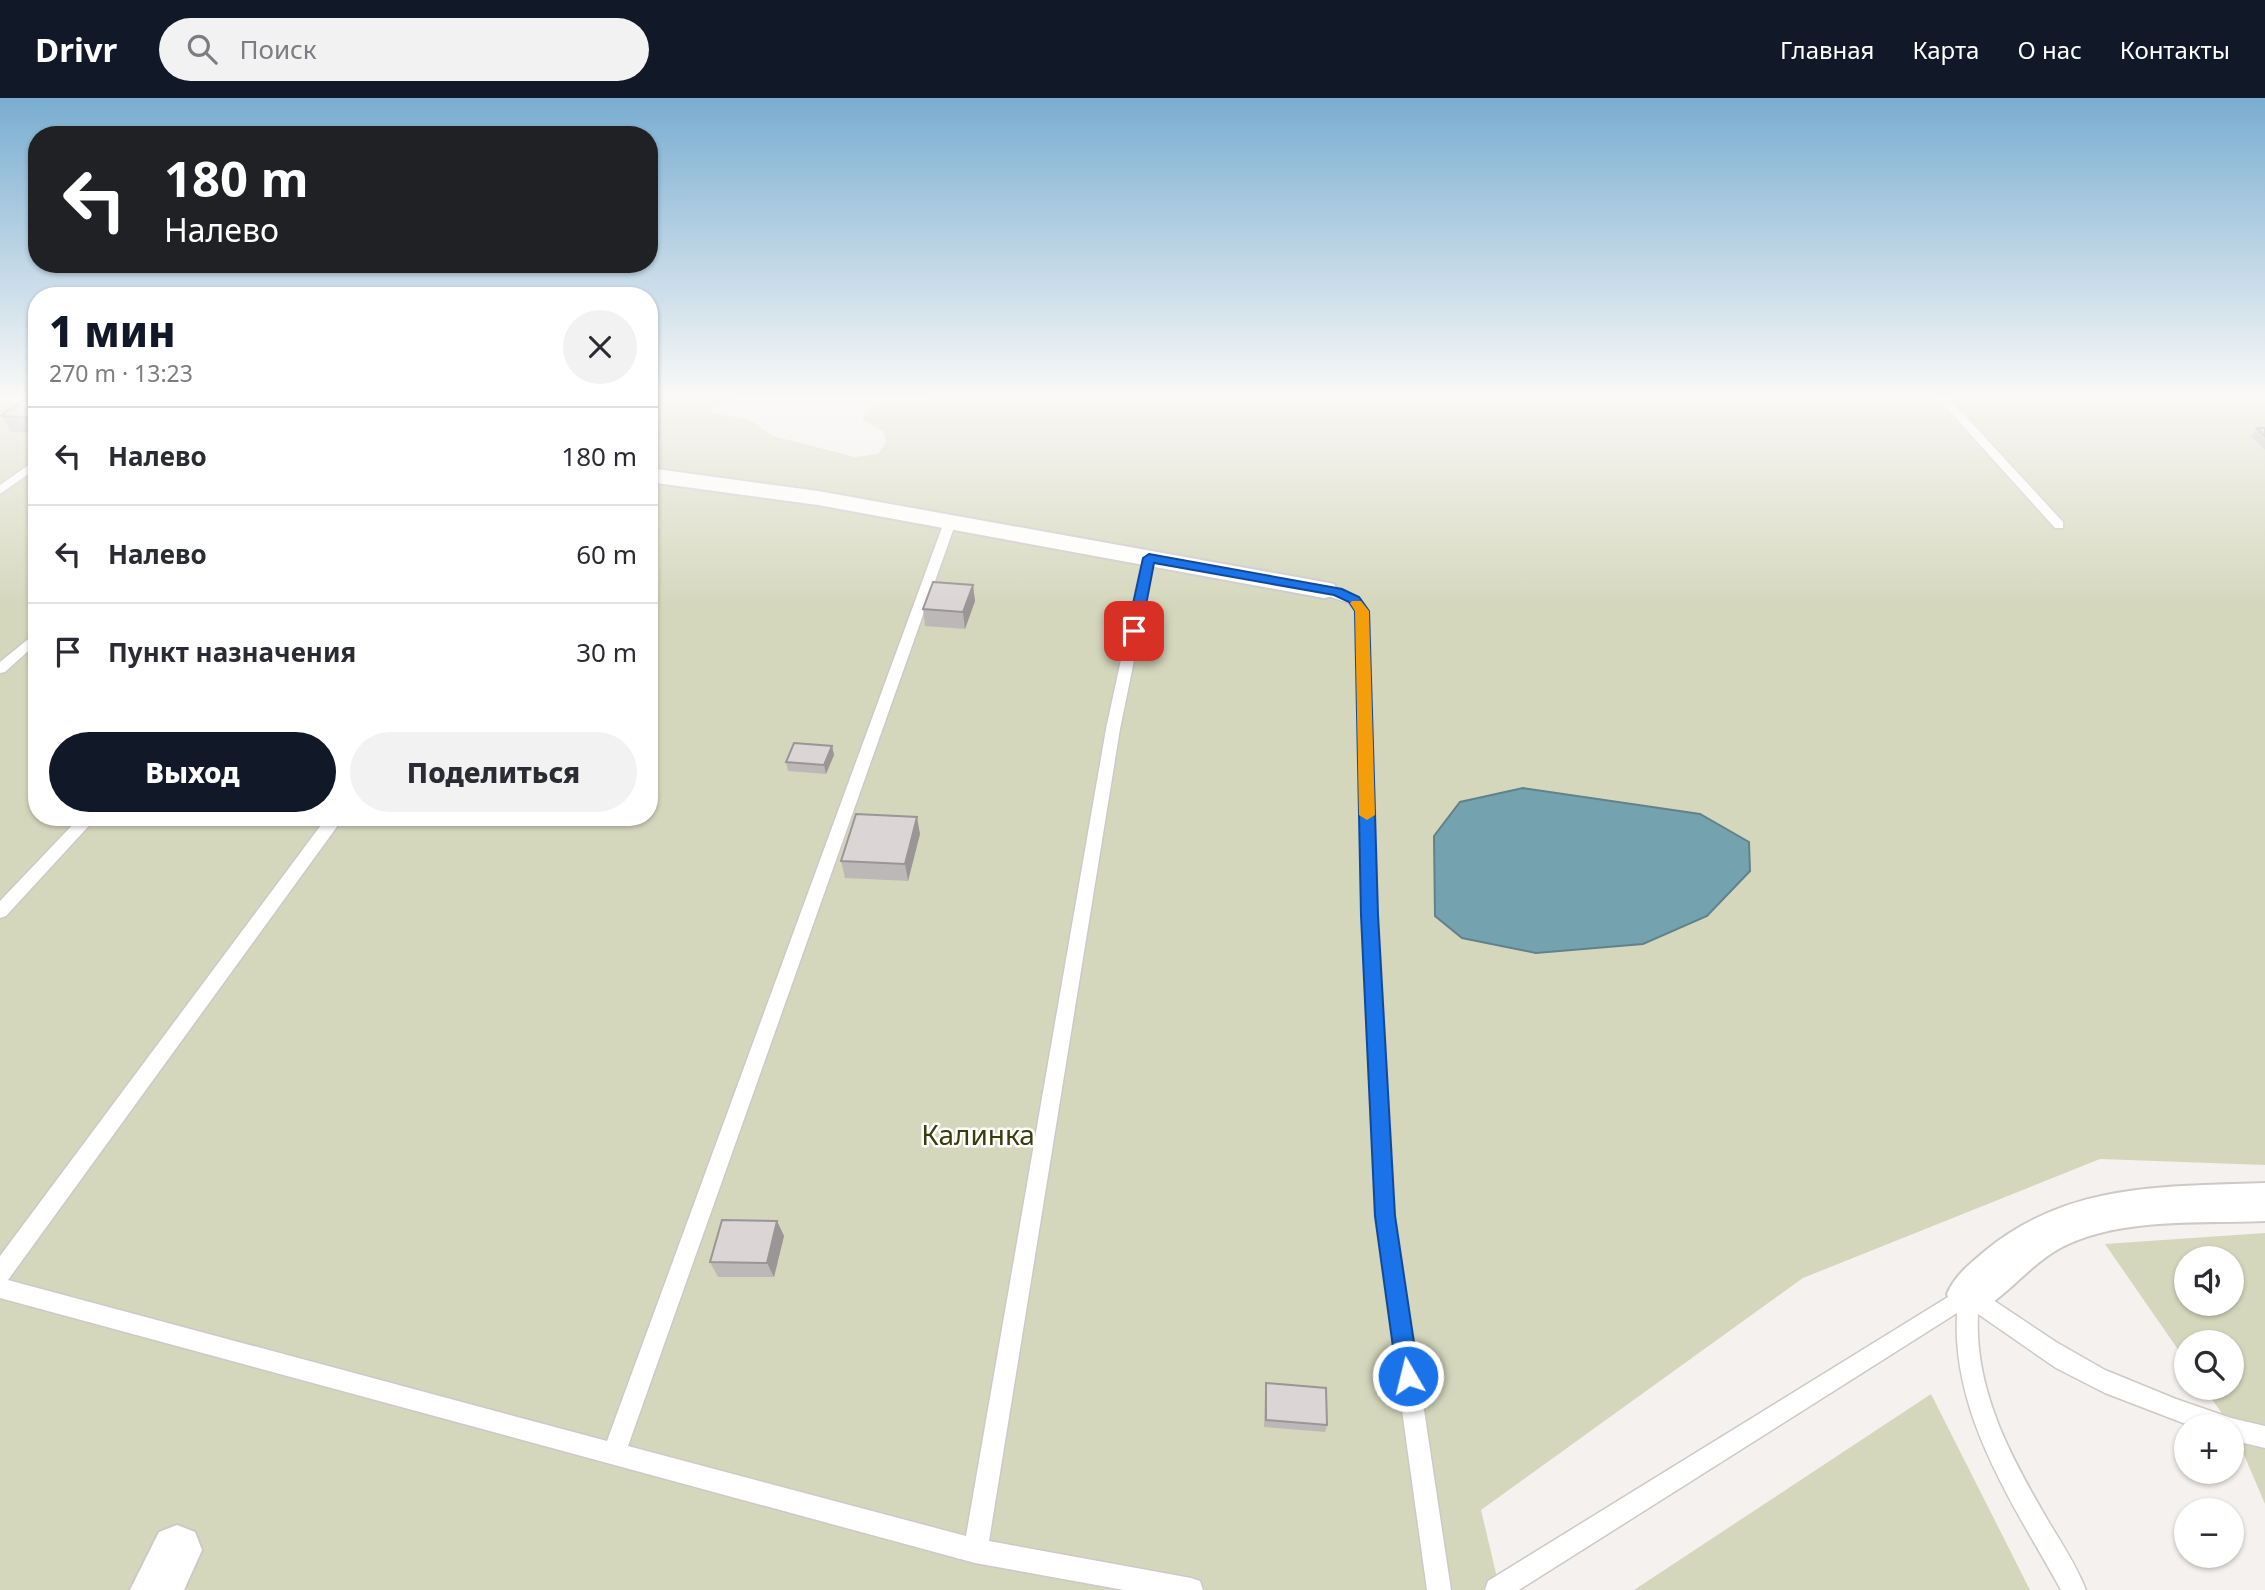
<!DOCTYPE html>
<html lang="ru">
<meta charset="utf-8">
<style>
body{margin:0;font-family:"Noto Sans",sans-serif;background:#f2f2f3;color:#2b2b33;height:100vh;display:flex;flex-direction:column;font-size:26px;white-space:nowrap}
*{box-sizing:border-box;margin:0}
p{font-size:23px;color:#7c7c81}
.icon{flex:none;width:38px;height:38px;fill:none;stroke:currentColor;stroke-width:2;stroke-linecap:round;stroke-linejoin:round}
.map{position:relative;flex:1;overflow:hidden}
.panel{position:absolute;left:28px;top:189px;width:630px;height:539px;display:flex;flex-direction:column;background:#fff;border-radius:28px;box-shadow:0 2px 5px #0004}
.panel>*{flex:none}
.hud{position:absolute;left:28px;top:28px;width:630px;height:147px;border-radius:28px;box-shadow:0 2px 5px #0004;background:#202124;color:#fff;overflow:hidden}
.buttons{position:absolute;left:2174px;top:1148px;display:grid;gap:14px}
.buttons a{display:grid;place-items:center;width:70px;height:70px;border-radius:50%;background:#fff;box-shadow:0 2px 5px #0004;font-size:35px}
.pin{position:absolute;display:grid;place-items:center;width:60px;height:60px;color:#fff;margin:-30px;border-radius:14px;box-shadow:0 4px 10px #0006}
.me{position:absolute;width:77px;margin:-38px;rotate:352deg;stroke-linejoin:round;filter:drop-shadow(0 0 5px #0008)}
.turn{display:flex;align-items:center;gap:24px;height:147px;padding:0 21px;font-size:32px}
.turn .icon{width:91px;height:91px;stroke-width:2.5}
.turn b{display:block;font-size:49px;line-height:60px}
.round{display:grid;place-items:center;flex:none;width:74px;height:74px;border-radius:37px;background:#f2f2f3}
.head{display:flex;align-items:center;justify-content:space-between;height:119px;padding:0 21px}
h1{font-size:42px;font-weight:800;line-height:52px;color:#111827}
.cta{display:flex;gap:14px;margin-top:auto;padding:14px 21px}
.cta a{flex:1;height:80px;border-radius:42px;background:#111827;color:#fff;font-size:28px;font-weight:800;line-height:80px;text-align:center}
.cta a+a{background:#f2f2f3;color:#2b2b33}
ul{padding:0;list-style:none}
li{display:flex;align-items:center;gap:21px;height:98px;padding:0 21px;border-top:2px solid #e1e1e2}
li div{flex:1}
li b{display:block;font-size:26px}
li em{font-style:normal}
header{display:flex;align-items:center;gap:42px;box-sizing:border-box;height:98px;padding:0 35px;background:#111827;color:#fff}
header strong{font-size:33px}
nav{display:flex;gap:38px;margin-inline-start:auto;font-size:24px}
.search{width:490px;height:63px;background:#f2f2f3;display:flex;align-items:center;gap:18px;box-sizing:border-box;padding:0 24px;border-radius:38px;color:#7c7c81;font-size:26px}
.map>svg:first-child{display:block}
.green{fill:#d5d7bd;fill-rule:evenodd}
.water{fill:#74a2af;stroke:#62828b;stroke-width:2}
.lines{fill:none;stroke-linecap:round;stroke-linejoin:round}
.lane-casing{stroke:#cdc9c6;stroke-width:3}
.street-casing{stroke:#cdc9c6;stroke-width:4}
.lane{fill:#fff;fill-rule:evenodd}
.street{fill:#fff;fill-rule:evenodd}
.wall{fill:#bcb8b7}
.shaded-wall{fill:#999695}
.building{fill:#dbd6d5;stroke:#999695;stroke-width:2}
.route{fill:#1a73e8;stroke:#114b97;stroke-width:2}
.slow{fill:#f59e0b}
.labels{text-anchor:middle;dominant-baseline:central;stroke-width:5;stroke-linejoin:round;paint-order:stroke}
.near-park-label{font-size:28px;fill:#3b3c0c;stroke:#fff}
</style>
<header>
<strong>Drivr</strong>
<div class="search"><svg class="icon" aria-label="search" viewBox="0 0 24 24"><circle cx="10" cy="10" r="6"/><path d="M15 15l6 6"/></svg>Поиск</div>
<nav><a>Главная</a><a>Карта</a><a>О нас</a><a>Контакты</a></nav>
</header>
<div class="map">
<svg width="2265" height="1492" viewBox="0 0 2265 1492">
<rect width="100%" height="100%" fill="#f5f1ee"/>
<g class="green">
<path d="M 0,297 L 37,297 L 37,719 L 649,719 L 649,297 L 746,297 L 720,305 L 710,314 L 750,322 L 773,338 L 855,359 L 878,356 L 886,344 L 884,334 L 862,321 L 867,311 L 898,303 L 919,304 L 943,297 L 2265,297 L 2265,1067 L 2100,1061 L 1803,1180 L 1481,1412 L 1500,1492 L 0,1492 Z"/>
<path d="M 2265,1135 L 2265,1406 L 2233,1331 L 2204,1290 L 2231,1290 L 2231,1244 L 2186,1244 L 2186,1263 L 2105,1146 ZM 2186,1160 L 2231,1160 L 2231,1206 L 2186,1206 Z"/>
<path d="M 1931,1296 L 2030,1492 L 1634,1492 Z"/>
</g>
<path class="water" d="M 1523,690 L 1700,716 L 1749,744 L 1750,773 L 1707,818 L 1643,846 L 1536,855 L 1462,840 L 1435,818 L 1434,738 L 1460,704 Z"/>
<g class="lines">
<g class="lane-casing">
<g id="lane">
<path d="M 1935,297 L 1946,297 L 2063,424 L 2063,430 L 2055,430 Z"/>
<path d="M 37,361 L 37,370 L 0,396 L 0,387 Z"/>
<path d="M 950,420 L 956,424 L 628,1348 L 966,1438 L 1106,631 L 1143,460 L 1149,456 L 1153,457 L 1155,460 L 1120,631 L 989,1443 L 1191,1480 L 1200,1483 L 1203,1492 L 1124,1492 L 975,1465 L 0,1200 L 0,1158 L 327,719 L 344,719 L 8,1182 L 607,1343 L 944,424 Z"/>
<path d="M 1324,488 L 1359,499 L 1369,513 L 1378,817 L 1395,1118 L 1451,1492 L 1427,1492 L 1375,1118 L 1362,817 L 1355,513 L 1349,505 L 1319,495 L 1318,492 Z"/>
<path d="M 37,534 L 37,545 L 5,574 L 0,575 L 0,564 Z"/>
<path d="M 80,719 L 97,719 L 6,818 L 0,820 L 0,803 Z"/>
<path d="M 1969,1186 L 2056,1244 L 2105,1272 L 2176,1301 L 2231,1320 L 2265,1328 L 2265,1350 L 2231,1342 L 2231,1328 L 2191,1328 L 2105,1295 L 2056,1270 L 1978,1216 C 1974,1293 2012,1361 2050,1426 C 2063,1447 2077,1469 2086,1492 L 2061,1492 C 2014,1407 1951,1317 1957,1215 L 1519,1492 L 1485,1492 L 1488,1483 Z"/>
</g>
</g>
<g class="street-casing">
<g id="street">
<path d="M 0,297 L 37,297 L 37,308 L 0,304 Z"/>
<path d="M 649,370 L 818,393 L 1324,484 L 1334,486 L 1337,492 L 1334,498 L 1324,500 L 818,407 L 649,384 Z"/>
<path d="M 2265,1085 L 2265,1123 C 2201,1126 2123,1119 2064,1148 C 2028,1166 2005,1203 1969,1218 L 1953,1211 L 1947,1196 C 1955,1177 1970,1166 1985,1153 C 2069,1084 2163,1089 2265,1085 Z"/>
<path d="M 177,1427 L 195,1434 L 202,1452 L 184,1492 L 130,1492 L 159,1434 Z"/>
</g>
</g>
<use href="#lane" class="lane"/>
<use href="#street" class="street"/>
</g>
<g class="wall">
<path d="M 37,303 L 37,335 L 12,334 L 1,318 Z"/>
<path d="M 2257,330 L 2265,330 L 2265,352 L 2251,338 Z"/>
<path d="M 973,487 L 975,503 L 965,531 L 925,528 L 923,511 Z"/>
<path d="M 832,648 L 834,657 L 826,676 L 788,673 L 786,664 Z"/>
<path d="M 920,736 L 908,783 L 845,780 L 841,763 Z"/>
<path d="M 777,1123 L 784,1138 L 774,1179 L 718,1179 L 710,1164 Z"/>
<path d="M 1266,1285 L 1327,1327 L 1325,1334 L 1264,1329 L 1265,1292 Z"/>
</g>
<g class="shaded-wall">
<path d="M 973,487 L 975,503 L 965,531 L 963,514 Z"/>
<path d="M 832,648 L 834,657 L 826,676 L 824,667 Z"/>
<path d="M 917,719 L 920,736 L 908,783 L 905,766 Z"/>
<path d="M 777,1123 L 784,1138 L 774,1179 L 767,1165 Z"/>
</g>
<g class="building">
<path d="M 23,302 L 37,303 L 37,320 L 1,318 Z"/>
<path d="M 2257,330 L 2265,330 L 2265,338 Z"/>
<path d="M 933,484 L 973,487 L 963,514 L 923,511 Z"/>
<path d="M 794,645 L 832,648 L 824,667 L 786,664 Z"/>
<path d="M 856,716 L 917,719 L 905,766 L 841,763 Z"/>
<path d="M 722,1122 L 777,1123 L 767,1165 L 710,1164 Z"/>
<path d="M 1266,1285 L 1326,1290 L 1327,1327 L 1266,1322 Z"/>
</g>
<linearGradient id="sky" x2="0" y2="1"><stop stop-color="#79add1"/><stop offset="0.59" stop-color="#faf9f7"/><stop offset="1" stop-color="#faf9f7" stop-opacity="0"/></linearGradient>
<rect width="2265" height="506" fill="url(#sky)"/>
<path class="route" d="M 1149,456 L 1342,491 L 1359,499 L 1369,513 L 1378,817 L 1395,1118 L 1419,1278 L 1416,1286 L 1408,1289 L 1400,1286 L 1397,1278 L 1375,1118 L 1361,817 L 1355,513 L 1349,504 L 1334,497 L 1154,465 L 1141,533 L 1129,536 L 1127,533 L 1143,460 Z"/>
<path class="slow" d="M 1352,503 L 1361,503 L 1369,513 L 1375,717 L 1367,722 L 1359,717 L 1355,513 L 1350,505 Z"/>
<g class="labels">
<g class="near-park-label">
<text x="978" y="1036">Калинка</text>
</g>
</g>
</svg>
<div class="buttons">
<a><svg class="icon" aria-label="sound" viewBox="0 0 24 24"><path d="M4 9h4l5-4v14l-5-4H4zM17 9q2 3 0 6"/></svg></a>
<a><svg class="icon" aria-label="search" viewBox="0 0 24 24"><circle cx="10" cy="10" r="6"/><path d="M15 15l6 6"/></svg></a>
<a>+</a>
<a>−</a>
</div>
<div class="pin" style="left:1134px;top:533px;background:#d93025"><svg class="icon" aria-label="arrive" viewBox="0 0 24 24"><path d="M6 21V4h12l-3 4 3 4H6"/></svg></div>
<svg class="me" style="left:1408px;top:1278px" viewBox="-20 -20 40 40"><circle r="17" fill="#1a73e8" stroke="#fff" stroke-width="3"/><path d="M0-11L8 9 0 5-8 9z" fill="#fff"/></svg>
<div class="hud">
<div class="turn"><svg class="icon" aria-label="left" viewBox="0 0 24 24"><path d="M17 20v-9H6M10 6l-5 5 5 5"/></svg><div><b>180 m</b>Налево</div></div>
</div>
<section class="panel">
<div class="head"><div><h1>1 мин</h1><p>270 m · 13:23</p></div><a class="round"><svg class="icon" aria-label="close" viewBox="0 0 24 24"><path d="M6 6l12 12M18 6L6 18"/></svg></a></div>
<ul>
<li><svg class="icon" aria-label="left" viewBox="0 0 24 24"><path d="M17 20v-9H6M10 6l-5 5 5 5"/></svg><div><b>Налево</b></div><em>180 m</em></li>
<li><svg class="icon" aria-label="left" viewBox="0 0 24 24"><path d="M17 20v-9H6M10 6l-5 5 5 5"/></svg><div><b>Налево</b></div><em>60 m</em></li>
<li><svg class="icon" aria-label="arrive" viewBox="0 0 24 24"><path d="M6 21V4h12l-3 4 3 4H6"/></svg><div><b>Пункт назначения</b></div><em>30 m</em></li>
</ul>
<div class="cta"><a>Выход</a><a>Поделиться</a></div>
</section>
</div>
